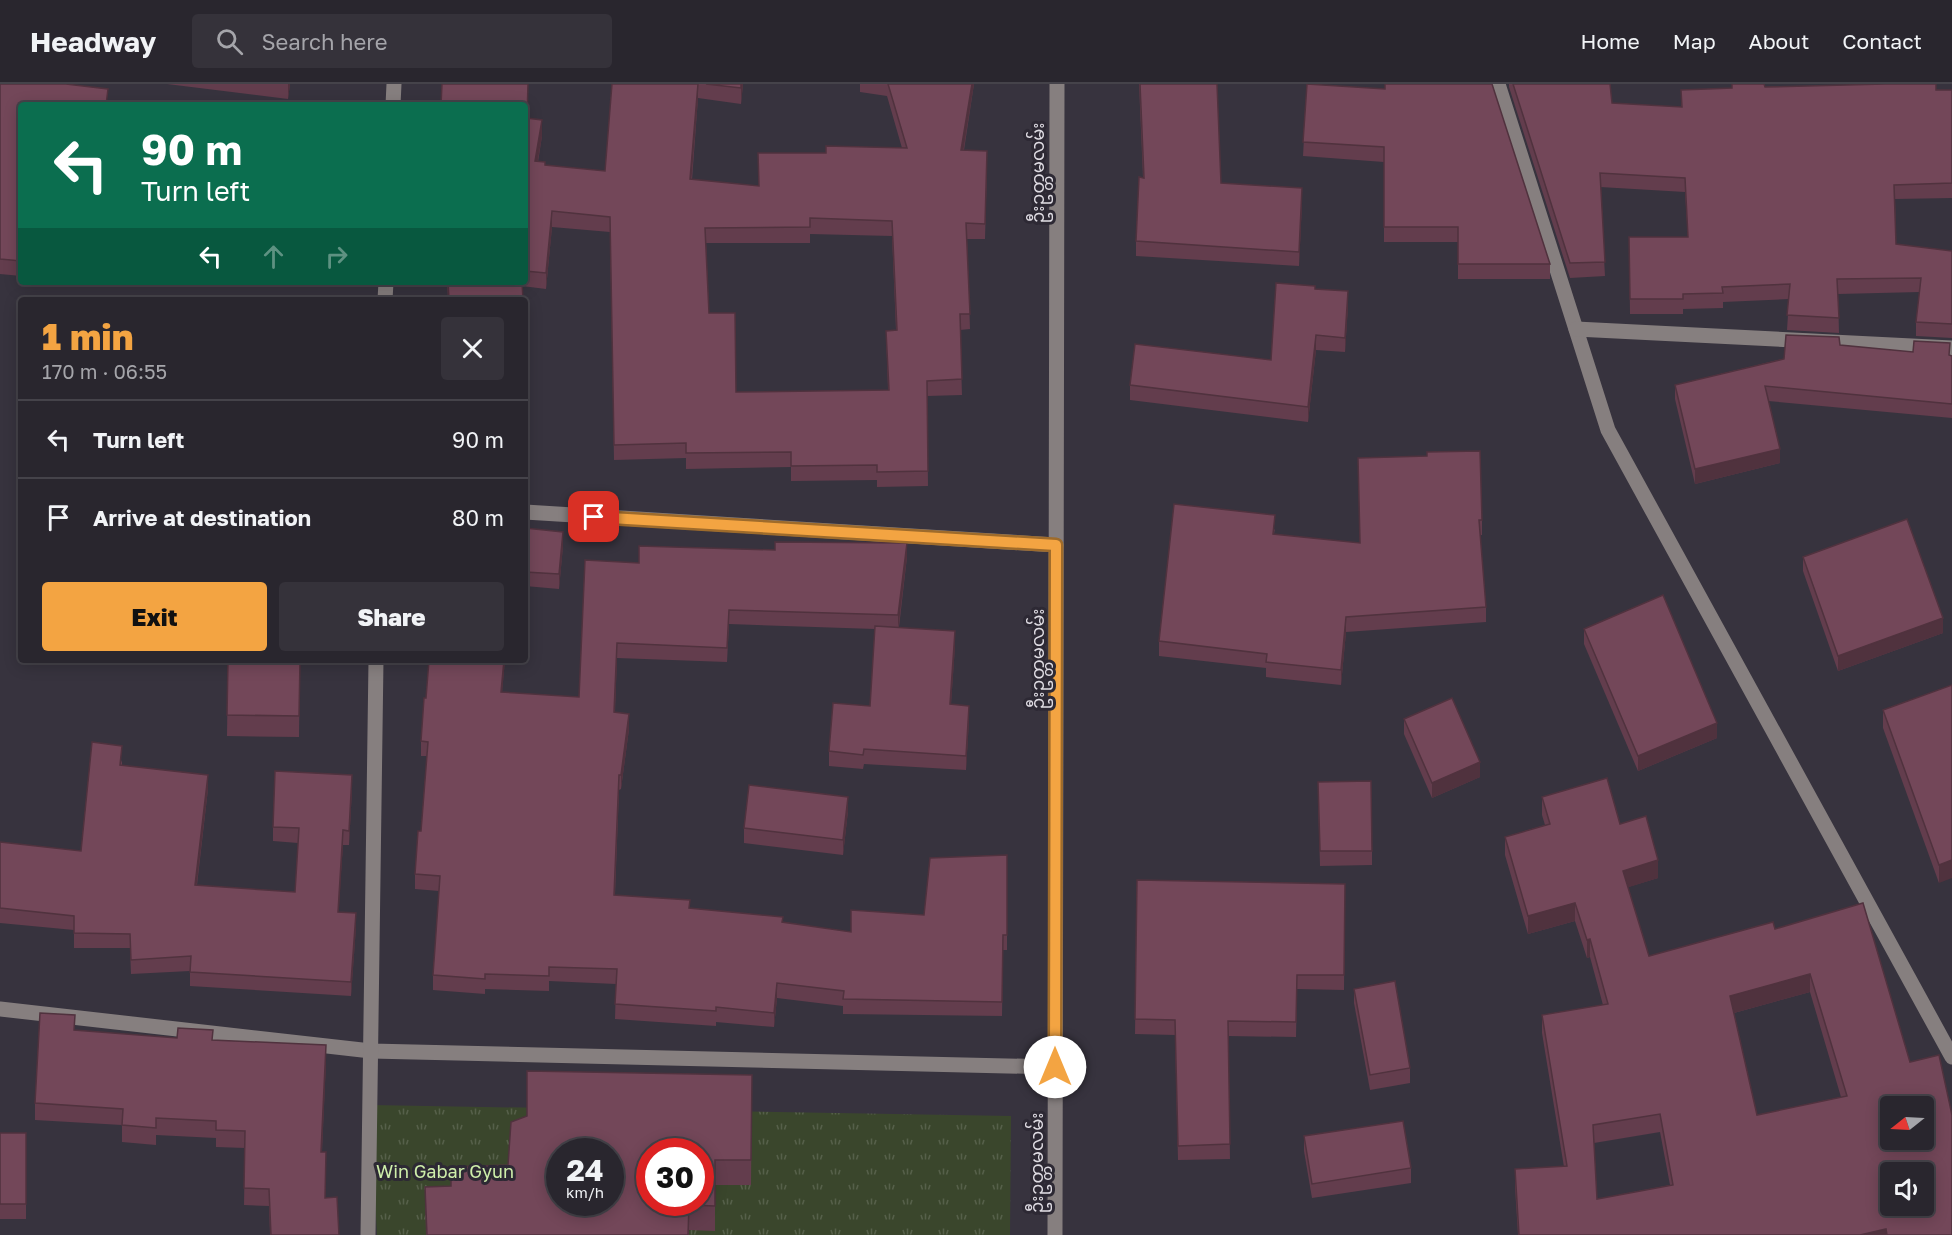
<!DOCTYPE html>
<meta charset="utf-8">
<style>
body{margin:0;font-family:"Golos Text","Noto Sans Myanmar",sans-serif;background:#35323a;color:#f1f3f6;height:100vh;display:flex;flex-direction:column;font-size:22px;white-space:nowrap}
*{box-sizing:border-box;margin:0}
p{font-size:20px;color:#a5a5aa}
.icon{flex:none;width:33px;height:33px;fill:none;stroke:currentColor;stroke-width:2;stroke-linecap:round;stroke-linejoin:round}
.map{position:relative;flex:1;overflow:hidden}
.sheet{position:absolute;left:18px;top:213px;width:510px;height:366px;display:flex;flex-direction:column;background:#29262e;border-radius:6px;box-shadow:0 3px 15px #0003,0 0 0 2px #45434a}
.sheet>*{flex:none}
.hud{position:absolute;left:18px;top:18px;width:510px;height:183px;border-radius:6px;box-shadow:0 3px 15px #0003,0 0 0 2px #45434a;background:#0b6e4f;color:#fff;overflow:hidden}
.needle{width:39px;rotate:252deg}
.tools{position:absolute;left:1880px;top:1012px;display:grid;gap:12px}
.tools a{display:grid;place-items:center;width:54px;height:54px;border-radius:6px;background:#29262e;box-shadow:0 3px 15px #0003,0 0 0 2px #45434a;font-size:30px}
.speed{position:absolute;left:546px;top:1054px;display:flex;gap:12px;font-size:30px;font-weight:700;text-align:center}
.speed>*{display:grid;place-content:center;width:78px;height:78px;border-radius:50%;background:#29262e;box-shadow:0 3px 15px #0003,0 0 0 2px #45434a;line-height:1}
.speed small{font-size:15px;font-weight:400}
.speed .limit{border:9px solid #d22;background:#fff;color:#111}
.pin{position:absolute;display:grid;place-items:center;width:51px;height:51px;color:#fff;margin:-26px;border-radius:12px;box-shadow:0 3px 9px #0006}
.me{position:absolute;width:66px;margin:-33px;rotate:0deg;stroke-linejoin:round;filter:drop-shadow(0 0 4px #0008)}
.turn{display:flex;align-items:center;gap:21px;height:126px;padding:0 24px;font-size:27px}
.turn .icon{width:78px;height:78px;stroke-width:2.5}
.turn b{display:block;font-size:42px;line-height:51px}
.lanes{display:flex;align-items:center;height:57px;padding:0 24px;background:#0003;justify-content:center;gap:30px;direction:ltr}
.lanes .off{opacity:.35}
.round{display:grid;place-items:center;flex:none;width:63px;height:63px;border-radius:6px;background:#35323a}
.overview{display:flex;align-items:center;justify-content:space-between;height:102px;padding:0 24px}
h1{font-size:36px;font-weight:800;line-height:45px;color:#f3a442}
.cta{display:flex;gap:12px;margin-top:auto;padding:12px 24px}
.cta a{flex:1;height:69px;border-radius:6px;background:#f3a442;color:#111;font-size:24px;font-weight:800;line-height:69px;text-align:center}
.cta a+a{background:#35323a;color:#f1f3f6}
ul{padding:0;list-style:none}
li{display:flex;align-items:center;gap:18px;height:78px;padding:0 24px;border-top:2px solid #45434a}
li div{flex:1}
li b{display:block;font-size:22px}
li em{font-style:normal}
header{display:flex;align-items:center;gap:36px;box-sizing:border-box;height:84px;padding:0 30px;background:#29262e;border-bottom:2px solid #45434a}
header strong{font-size:28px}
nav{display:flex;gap:33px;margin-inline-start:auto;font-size:21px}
.search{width:420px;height:54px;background:#35323a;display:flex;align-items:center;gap:15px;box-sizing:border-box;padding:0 21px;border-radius:6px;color:#a5a5aa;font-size:22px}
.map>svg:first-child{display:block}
.grass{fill:url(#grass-tufts);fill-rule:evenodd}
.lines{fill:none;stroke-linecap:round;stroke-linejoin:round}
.minor{stroke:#867f7f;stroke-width:15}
.wall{fill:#633d4d;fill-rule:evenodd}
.shaded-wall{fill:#50323e}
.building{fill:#734759;stroke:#50323e;stroke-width:1.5;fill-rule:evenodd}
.route-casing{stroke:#9e6b2b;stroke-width:15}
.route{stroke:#f3a442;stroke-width:10}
.labels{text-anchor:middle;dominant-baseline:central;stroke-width:6;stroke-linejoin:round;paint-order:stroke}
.street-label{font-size:18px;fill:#dedbe2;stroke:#2d2934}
.park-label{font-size:18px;fill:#ceeeaa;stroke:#2d2934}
</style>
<header>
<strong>Headway</strong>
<div class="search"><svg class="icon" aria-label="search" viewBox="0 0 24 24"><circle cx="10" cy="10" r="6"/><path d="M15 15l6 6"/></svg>Search here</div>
<nav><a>Home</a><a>Map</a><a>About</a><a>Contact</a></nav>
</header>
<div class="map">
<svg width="1952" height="1151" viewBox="0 0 1952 1151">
<defs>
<pattern id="grass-tufts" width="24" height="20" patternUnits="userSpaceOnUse" patternTransform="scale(1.5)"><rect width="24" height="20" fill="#3a462c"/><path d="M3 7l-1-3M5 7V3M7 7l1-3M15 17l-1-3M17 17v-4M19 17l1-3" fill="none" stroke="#56604a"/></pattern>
</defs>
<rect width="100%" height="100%" fill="#37333e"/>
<path class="grass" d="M 370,1021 L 1011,1032 L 1010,1151 L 377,1151 ZM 560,1068 L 610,1068 L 610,1119 L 560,1119 ZM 650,1068 L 700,1068 L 700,1119 L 650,1119 Z"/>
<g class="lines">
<g class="minor">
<path d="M 1498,0 L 1608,346 L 1952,973"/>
<path d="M 393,21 L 394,0"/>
<path d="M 385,216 L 386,198"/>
<path d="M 1576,245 L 1952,264"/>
<path d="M 525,428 L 1056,461"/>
<path d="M 0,925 L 371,967 L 1055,983"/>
<path d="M 368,1151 L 376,576"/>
<path d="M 1055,1151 L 1057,0"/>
</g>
</g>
<g class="wall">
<path d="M 0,0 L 21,21 L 21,192 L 0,190 Z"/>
<path d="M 167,0 L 290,0 L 288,15 Z"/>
<path d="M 612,0 L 743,0 L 741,20 L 698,14 L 692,96 L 758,102 L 826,69 L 902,64 L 887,12 L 860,8 L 860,0 L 974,0 L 964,66 L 987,82 L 985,155 L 967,155 L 970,245 L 960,246 L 962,311 L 927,312 L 928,402 L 877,403 L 877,396 L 791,397 L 791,383 L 686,385 L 686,374 L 614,376 L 610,148 L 552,143 L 546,205 L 522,202 L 523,216 L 448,216 L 447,198 L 525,198 L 525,21 L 527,34 L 542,52 L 538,78 L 545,81 L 605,87 ZM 810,150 L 892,152 L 896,246 L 886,247 L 888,306 L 736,308 L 709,229 L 706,159 L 810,159 Z"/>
<path d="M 1139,0 L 1217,0 L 1221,99 L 1302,118 L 1299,182 L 1136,172 L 1136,157 L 1143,94 Z"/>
<path d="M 1307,0 L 1550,180 L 1550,195 L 1458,195 L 1458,158 L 1384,158 L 1384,78 L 1303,72 Z"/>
<path d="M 1509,0 L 1610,0 L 1612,19 L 1681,23 L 1681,6 L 1765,3 L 1952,6 L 1952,114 L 1895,115 L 1896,160 L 1952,167 L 1952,254 L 1916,252 L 1916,238 L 1920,208 L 1838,210 L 1839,249 L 1787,246 L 1789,215 L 1723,218 L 1723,224 L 1683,225 L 1683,230 L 1630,230 L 1629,153 L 1688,153 L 1685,108 L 1600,103 L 1605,192 L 1570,194 L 1509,3 Z"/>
<path d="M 1315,205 L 1348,222 L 1345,268 L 1316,266 L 1308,338 L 1130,316 L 1130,301 L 1271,276 Z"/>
<path d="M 1840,261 L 1952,272 L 1952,334 L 1768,317 L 1780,379 L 1695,400 L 1675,315 L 1675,301 Z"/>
<path d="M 1482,436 L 1482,451 L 1480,451 L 1486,523 L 1486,538 L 1346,548 L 1341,601 L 1266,593 L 1266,584 L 1159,572 L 1159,557 L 1275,445 L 1274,450 L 1360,459 Z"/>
<path d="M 525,444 L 563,462 L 559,505 L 525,502 Z"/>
<path d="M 907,473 L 899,543 L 955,562 L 951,620 L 969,636 L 966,686 L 864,680 L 863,685 L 829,682 L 829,667 L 870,622 L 875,545 L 729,540 L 727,578 L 617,574 L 615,628 L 629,645 L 621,705 L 619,706 L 615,811 L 690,824 L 851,848 L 924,831 L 1007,771 L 1007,866 L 1003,866 L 1002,932 L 843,930 L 843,922 L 777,914 L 774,943 L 716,938 L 716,942 L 615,935 L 616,900 L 549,897 L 549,907 L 485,905 L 485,910 L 433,906 L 433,891 L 439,807 L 415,805 L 415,790 L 421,747 L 427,672 L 421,672 L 421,657 L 426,614 L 429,576 L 505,576 L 502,608 L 579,613 L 639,479 Z"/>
<path d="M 1803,473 L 1943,549 L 1838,587 L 1803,487 Z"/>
<path d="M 1584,545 L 1717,654 L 1638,687 L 1584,560 Z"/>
<path d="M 228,576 L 300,576 L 299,653 L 227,652 Z"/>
<path d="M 1952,601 L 1939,799 L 1883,644 L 1883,626 Z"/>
<path d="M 1404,635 L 1480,693 L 1432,714 L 1404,650 Z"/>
<path d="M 122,676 L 122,681 L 208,705 L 197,801 L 295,808 L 298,759 L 273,757 L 273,743 L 352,705 L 349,761 L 343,761 L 338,828 L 356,843 L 351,912 L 190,902 L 190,887 L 131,890 L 130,864 L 74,864 L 74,846 L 0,839 L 0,758 L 81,767 Z"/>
<path d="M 1318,713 L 1372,767 L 1372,781 L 1320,782 Z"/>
<path d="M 1542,713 L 1620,740 L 1658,794 L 1628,803 L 1649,872 L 1775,845 L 1863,819 L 1952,1151 L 1518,1151 L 1515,1103 L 1515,1085 L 1564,1083 L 1542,949 L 1542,931 L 1603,921 L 1590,873 L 1587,874 L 1575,837 L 1528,850 L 1505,771 L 1505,753 L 1545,741 L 1542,731 ZM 1810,908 L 1841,1013 L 1757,1031 L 1734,929 ZM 1660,1048 L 1670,1101 L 1597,1115 L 1594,1059 Z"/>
<path d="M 848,727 L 843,771 L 744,759 L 744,744 Z"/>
<path d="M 1137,796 L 1345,800 L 1344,906 L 1297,905 L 1296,953 L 1228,952 L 1230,1075 L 1178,1076 L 1175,951 L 1135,950 Z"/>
<path d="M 1354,905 L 1410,984 L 1410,999 L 1370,1006 L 1354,919 Z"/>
<path d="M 75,946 L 177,954 L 213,956 L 326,978 L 322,1068 L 326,1085 L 325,1114 L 339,1151 L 270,1151 L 269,1122 L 244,1121 L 245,1064 L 216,1063 L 216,1054 L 156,1051 L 156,1061 L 122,1058 L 122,1041 L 35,1036 L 35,1019 Z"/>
<path d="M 752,991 L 751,1101 L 715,1101 L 715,1147 L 689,1146 L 689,1151 L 426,1151 L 425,1103 L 451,1102 Z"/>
<rect x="0" y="1049" width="26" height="86"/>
<path d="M 1304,1052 L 1411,1084 L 1411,1099 L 1312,1114 L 1304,1067 Z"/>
</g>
<g class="shaded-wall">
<path d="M 288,0 L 290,0 L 288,15 Z"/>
<path d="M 698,0 L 698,14 L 690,111 L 690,95 Z"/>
<path d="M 741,0 L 743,0 L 741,20 Z"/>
<path d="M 972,0 L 974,0 L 961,81 L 961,66 Z"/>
<path d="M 542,36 L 542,52 L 535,93 L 535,77 Z"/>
<path d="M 1302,104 L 1302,118 L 1299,182 L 1299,168 Z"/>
<path d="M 552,127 L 552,143 L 546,205 L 546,189 Z"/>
<path d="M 1348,207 L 1348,222 L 1345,268 L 1345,254 Z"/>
<path d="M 1316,251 L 1316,266 L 1308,338 L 1308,323 Z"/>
<path d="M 1780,365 L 1780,379 L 1695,400 L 1695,385 Z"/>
<path d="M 563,448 L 563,462 L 559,505 L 559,490 Z"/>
<path d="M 907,459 L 907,473 L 898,546 L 898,531 Z"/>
<path d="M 1346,533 L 1346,548 L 1341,601 L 1341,586 Z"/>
<path d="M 1943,534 L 1943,549 L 1838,587 L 1838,572 Z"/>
<path d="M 955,547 L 955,562 L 950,635 L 950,620 Z"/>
<path d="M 617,559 L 617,574 L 614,643 L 614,628 Z"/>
<path d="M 504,576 L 505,576 L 501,622 L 501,608 Z"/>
<path d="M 969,622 L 969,636 L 966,686 L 966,672 Z"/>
<path d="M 629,630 L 629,645 L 621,705 L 621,691 Z"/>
<path d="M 1717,639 L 1717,654 L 1638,687 L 1638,672 Z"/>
<path d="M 1480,678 L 1480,693 L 1432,714 L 1432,699 Z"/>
<path d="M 208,691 L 208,705 L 195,815 L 195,801 Z"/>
<path d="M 352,691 L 352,705 L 349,761 L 349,747 Z"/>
<path d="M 848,713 L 848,727 L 843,771 L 843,756 Z"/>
<path d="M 343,746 L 343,761 L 338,842 L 338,828 Z"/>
<path d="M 1658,776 L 1658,794 L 1623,805 L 1623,787 Z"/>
<path d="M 1952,776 L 1952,794 L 1939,799 L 1939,781 Z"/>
<path d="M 1575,819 L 1575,837 L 1528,850 L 1528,832 Z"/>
<path d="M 356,829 L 356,843 L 351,912 L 351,898 Z"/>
<path d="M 1590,855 L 1590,873 L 1587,874 L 1587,856 Z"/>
<path d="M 1810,890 L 1810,908 L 1730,930 L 1730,912 Z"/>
<path d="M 777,899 L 777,914 L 774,943 L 774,929 Z"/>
<path d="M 326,961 L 326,978 L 321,1084 L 321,1068 Z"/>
<path d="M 1886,1145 L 1886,1151 L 1860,1151 Z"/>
</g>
<g class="building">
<path d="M 0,0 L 66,0 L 108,5 L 106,21 L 21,21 L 21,177 L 0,175 Z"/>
<path d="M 442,0 L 528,0 L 527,34 L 542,36 L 535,77 L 545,78 L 545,81 L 605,87 L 612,0 L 698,0 L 690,95 L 759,102 L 758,69 L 826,69 L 826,62 L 907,64 L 888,0 L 972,0 L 961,66 L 987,67 L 985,140 L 966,139 L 970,230 L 960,230 L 962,295 L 927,297 L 928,387 L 877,388 L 877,381 L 791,382 L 791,368 L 686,369 L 686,359 L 614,361 L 610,133 L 552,127 L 546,189 L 525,187 L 525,21 L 441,21 ZM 810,134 L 892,137 L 897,246 L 886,247 L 889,306 L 736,308 L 735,229 L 709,229 L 705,144 L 810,143 Z"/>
<path d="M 706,0 L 741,0 L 741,4 Z"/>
<path d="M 1140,0 L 1217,0 L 1221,99 L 1302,104 L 1299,168 L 1136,157 L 1139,93 L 1144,94 Z"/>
<path d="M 1307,0 L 1385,5 L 1385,0 L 1492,0 L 1550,180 L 1458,180 L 1458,143 L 1384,143 L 1384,63 L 1303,58 Z"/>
<path d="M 1513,0 L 1610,0 L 1612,19 L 1682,23 L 1681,6 L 1732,4 L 1732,0 L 1764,0 L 1765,3 L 1885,0 L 1936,0 L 1936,6 L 1952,6 L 1952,99 L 1894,101 L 1896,160 L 1952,167 L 1952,240 L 1916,238 L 1921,194 L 1837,195 L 1839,234 L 1787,231 L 1790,200 L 1722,203 L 1723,209 L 1683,210 L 1683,215 L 1630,215 L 1629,153 L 1688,153 L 1685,94 L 1600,89 L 1605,178 L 1570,179 Z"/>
<path d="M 448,198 L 522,198 L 523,216 L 449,216 Z"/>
<path d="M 1276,199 L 1315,202 L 1315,205 L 1348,207 L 1345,254 L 1316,251 L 1308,323 L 1130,301 L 1135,260 L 1271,276 Z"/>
<path d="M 1786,251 L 1839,253 L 1840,261 L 1913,268 L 1914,257 L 1950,259 L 1949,271 L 1952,272 L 1952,320 L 1765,302 L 1780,365 L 1695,385 L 1675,301 L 1784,275 Z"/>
<path d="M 1480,367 L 1482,436 L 1479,436 L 1486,523 L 1346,533 L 1341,586 L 1266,578 L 1267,570 L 1159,557 L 1174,420 L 1275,431 L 1273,450 L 1360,459 L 1358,374 L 1427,372 L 1427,368 Z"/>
<path d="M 1907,435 L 1943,534 L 1838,572 L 1803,473 Z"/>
<path d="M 525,444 L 563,448 L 559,490 L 525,488 Z"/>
<path d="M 775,458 L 907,459 L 898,531 L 729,526 L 727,564 L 617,559 L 614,628 L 629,630 L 621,691 L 619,691 L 614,811 L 690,816 L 689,824 L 783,833 L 782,838 L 851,848 L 851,826 L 924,831 L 930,774 L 1007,771 L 1007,851 L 1003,851 L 1002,918 L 843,915 L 844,907 L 777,899 L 774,929 L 716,923 L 716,927 L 615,920 L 617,885 L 549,883 L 549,892 L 485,890 L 485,895 L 433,891 L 440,792 L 415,790 L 418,747 L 421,747 L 428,658 L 421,657 L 424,614 L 426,614 L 429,576 L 504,576 L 501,608 L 579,613 L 585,476 L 639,479 L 639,462 L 775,466 Z"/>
<path d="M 1663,511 L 1717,639 L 1638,672 L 1584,545 Z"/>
<path d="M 875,542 L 955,547 L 950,620 L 969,622 L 966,672 L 864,665 L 863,671 L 829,667 L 833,619 L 870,622 Z"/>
<path d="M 228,576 L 300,576 L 299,632 L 227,631 Z"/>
<path d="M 1952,601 L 1952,776 L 1939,781 L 1883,626 Z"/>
<path d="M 1452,614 L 1480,678 L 1432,699 L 1404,635 Z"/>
<path d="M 92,658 L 122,662 L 120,681 L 208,691 L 195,801 L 295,808 L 299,744 L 273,743 L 275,687 L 352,691 L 349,747 L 343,746 L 338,828 L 356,829 L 351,898 L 190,888 L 191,872 L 131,876 L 130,850 L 74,849 L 74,832 L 0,824 L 0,758 L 81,767 Z"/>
<path d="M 1607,694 L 1620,740 L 1646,732 L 1658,776 L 1623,787 L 1649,872 L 1773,838 L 1775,845 L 1863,819 L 1910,978 L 1939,971 L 1952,1031 L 1952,1151 L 1887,1151 L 1886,1145 L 1860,1151 L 1519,1151 L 1515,1085 L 1567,1082 L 1542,931 L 1608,920 L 1590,855 L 1587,856 L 1575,819 L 1528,832 L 1505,753 L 1550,740 L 1542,713 ZM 1810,890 L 1847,1012 L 1757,1031 L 1730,912 ZM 1890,1023 L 1923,1023 L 1923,1056 L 1890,1056 ZM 1660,1030 L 1673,1101 L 1597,1115 L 1593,1041 ZM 1890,1089 L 1923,1089 L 1923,1122 L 1890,1122 Z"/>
<path d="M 1371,697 L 1372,767 L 1320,767 L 1318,698 Z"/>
<path d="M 749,701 L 848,713 L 843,756 L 744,744 Z"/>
<path d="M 1137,796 L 1345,800 L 1344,891 L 1297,891 L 1296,938 L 1228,937 L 1230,1060 L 1178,1062 L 1175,936 L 1135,935 Z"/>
<path d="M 1395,897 L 1410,984 L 1370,991 L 1354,905 Z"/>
<path d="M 40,929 L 75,931 L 74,946 L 177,954 L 178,944 L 213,946 L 212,956 L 326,961 L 321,1068 L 326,1068 L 325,1114 L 337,1113 L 339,1151 L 271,1151 L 269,1105 L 244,1104 L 245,1047 L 216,1046 L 216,1037 L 156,1034 L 156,1044 L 122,1041 L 123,1025 L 35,1019 Z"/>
<path d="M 527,987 L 752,991 L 751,1076 L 715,1076 L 715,1122 L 689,1121 L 688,1151 L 427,1151 L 425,1103 L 451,1102 L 451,1083 L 508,1081 L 511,1038 L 527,1032 ZM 560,1068 L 610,1068 L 610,1119 L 560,1119 ZM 650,1068 L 700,1068 L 700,1119 L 650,1119 Z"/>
<path d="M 1403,1037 L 1411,1084 L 1312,1100 L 1304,1052 Z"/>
<rect x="0" y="1049" width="26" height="71"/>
</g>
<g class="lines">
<g class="route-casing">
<path id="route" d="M 594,433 L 1056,461 L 1055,983"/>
</g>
<use href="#route" class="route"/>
</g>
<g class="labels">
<g class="street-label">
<text transform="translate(1037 89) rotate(-90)">ဦးဥတ္တမလမ်း</text>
<text transform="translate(1037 575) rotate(-90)">ဦးဥတ္တမလမ်း</text>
<text transform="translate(1036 1079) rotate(-90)">ဦးဥတ္တမလမ်း</text>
</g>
<g class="park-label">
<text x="445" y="1087">Win Gabar Gyun</text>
</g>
</g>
</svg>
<div class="tools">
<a><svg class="needle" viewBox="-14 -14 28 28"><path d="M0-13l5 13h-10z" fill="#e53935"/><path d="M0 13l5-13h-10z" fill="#a5a5aa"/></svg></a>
<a><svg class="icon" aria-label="sound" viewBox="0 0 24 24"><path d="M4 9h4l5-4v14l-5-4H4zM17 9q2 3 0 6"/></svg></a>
</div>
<div class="speed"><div>24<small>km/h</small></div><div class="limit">30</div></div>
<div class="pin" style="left:594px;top:433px;background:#d93025"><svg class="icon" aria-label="arrive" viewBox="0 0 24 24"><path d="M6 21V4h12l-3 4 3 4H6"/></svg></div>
<svg class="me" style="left:1055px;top:983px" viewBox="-20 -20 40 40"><circle r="19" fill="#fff"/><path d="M0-13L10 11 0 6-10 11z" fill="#f3a442"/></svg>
<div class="hud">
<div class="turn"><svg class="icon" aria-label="left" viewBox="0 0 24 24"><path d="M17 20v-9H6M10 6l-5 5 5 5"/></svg><div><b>90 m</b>Turn left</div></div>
<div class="lanes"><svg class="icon" aria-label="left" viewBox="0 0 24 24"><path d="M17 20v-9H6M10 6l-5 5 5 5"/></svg><svg class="icon off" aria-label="ahead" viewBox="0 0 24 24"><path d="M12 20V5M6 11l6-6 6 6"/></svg><svg class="icon off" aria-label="right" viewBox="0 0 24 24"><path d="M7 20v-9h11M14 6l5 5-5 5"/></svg></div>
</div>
<section class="sheet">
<div class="overview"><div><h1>1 min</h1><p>170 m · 06:55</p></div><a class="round"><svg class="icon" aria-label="close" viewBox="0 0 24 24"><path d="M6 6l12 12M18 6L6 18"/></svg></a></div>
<ul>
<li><svg class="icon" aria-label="left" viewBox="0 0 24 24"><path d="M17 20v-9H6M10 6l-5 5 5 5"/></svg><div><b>Turn left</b></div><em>90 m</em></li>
<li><svg class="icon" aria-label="arrive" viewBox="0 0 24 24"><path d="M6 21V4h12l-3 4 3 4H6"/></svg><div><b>Arrive at destination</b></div><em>80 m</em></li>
</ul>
<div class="cta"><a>Exit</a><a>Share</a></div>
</section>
</div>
